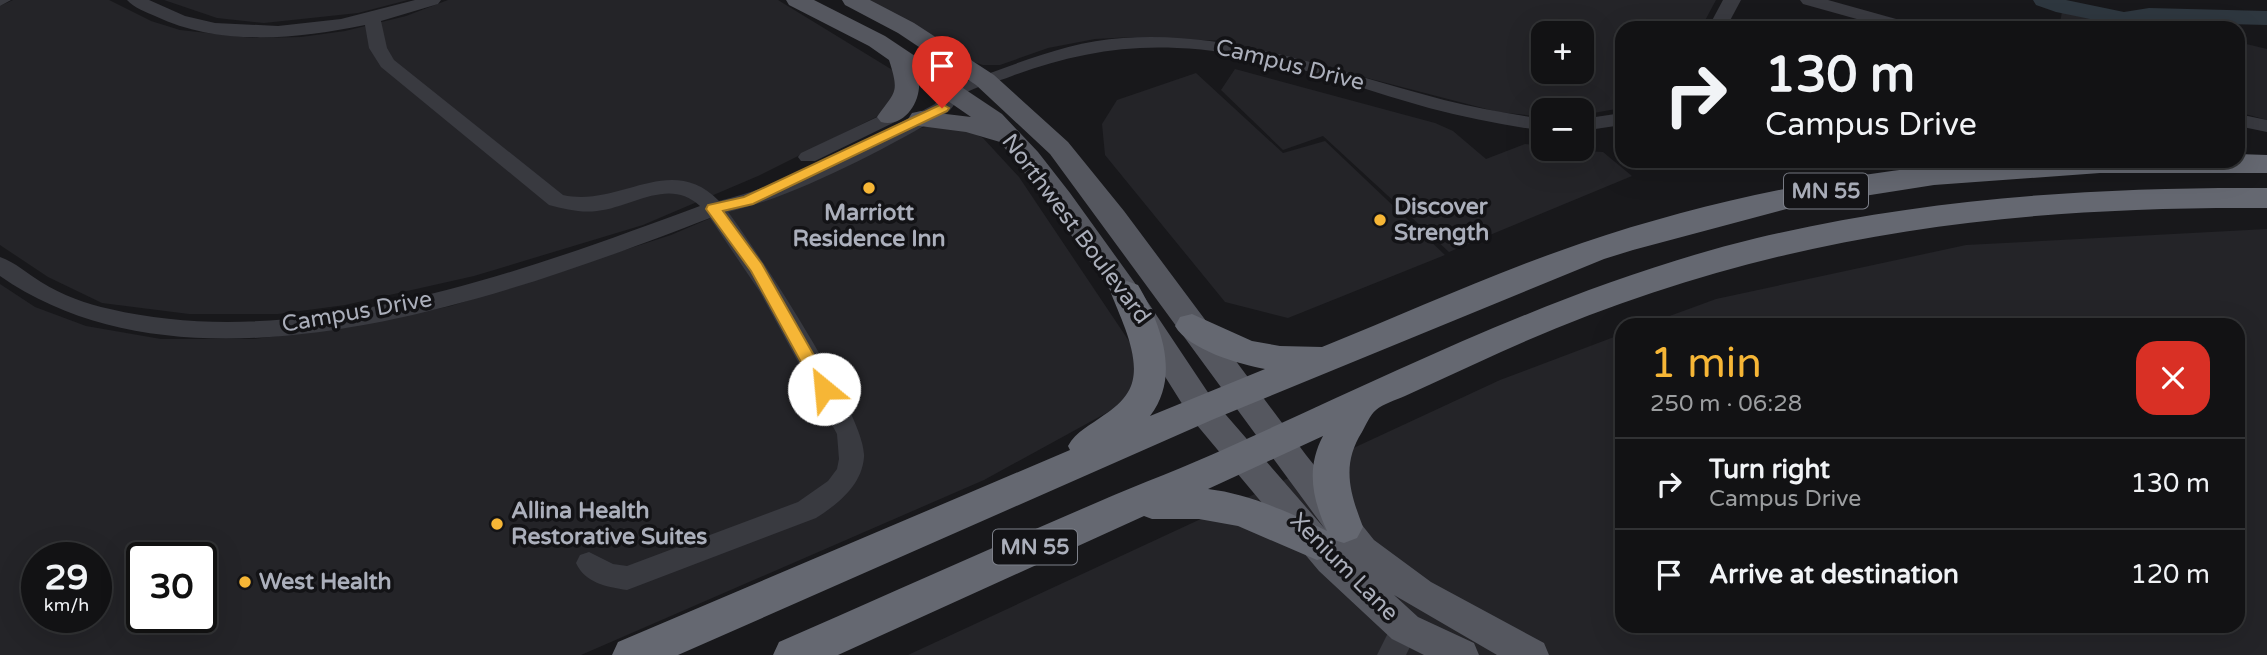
<!DOCTYPE html>
<meta charset="utf-8">
<style>
body{margin:0;font-family:"Varela Round",sans-serif;background:#1b1b1d;color:#f1f3f6;height:100vh;display:flex;flex-direction:column;font-size:26px;white-space:nowrap}
*{box-sizing:border-box;margin:0}
p{font-size:23px;color:#9c9ea0}
.icon{flex:none;width:38px;height:38px;fill:none;stroke:currentColor;stroke-width:2;stroke-linecap:round;stroke-linejoin:round}
.map{position:relative;flex:1;overflow:hidden}
.panel{position:absolute;left:1615px;top:318px;width:630px;height:315px;display:flex;flex-direction:column;background:#121214;border-radius:21px;box-shadow:0 7px 28px #0002,0 0 0 2px #313234}
.panel>*{flex:none}
.guide{position:absolute;left:1615px;top:21px;width:630px;height:147px;border-radius:21px;box-shadow:0 7px 28px #0002,0 0 0 2px #313234;background:#121214;color:#f1f3f6;overflow:hidden}
.controls{position:absolute;left:1531px;top:21px;display:grid;gap:14px}
.controls a{display:grid;place-items:center;width:63px;height:63px;border-radius:14px;background:#121214;box-shadow:0 7px 28px #0002,0 0 0 2px #313234;font-size:35px}
.speed{position:absolute;left:21px;top:542px;display:flex;gap:14px;font-size:35px;font-weight:700;text-align:center}
.speed>*{display:grid;place-content:center;width:91px;height:91px;border-radius:50%;background:#121214;box-shadow:0 7px 28px #0002,0 0 0 2px #313234;line-height:1}
.speed small{font-size:18px;font-weight:400}
.speed .limit{border:4px solid #111;border-radius:10px;background:#fff;color:#111}
.pin{position:absolute;display:grid;place-items:center;width:60px;height:60px;color:#fff;margin:-72px -30px;border-radius:50% 50% 50% 0;rotate:-45deg;box-shadow:0 0 7px #0007}
.pin .icon{rotate:45deg}
.me{position:absolute;width:77px;margin:-38px;rotate:332deg;stroke-linejoin:round;filter:drop-shadow(0 0 5px #0008)}
.turn{display:flex;align-items:center;gap:24px;height:147px;padding:0 35px;font-size:32px}
.turn .icon{width:91px;height:91px;stroke-width:2.5}
.turn b{display:block;font-size:49px;line-height:60px}
.round{display:grid;place-items:center;flex:none;width:74px;height:74px;border-radius:21px;background:#1b1b1d}
.summary{display:flex;align-items:center;justify-content:space-between;height:119px;padding:0 35px}
h1{font-size:42px;font-weight:600;line-height:52px;color:#f6b636}
ul{padding:0;list-style:none}
li{display:flex;align-items:center;gap:21px;height:91px;padding:0 35px;border-top:2px solid #313234}
li div{flex:1}
li b{display:block;font-size:26px}
li em{font-style:normal}
.map>svg:first-child{display:block}
.built{fill:#242428;fill-rule:evenodd}
.lines{fill:none;stroke-linecap:round;stroke-linejoin:round}
.river{fill:#2e373f;fill-rule:evenodd}
.minor{fill:#393a40;fill-rule:evenodd}
.major{fill:#55575f;fill-rule:evenodd}
.highway{fill:#656871;fill-rule:evenodd}
.route{fill:#f6b636;stroke:#a07623;stroke-width:2}
.poi-dot{fill:#f6b636;stroke:#131316;stroke-width:2.5}
.labels{text-anchor:middle;dominant-baseline:central;stroke-width:7;stroke-linejoin:round;paint-order:stroke}
.shield{fill:#131316;stroke:#7d808a;stroke-width:2}
.shield-label{font-size:21px;font-weight:bold;fill:#abafbb}
.street-label{font-size:23px;fill:#abafbb;stroke:#131316}
.poi-label{font-size:23px;font-weight:bold;fill:#abafbb;stroke:#131316;text-anchor:start}
</style>
<div class="map">
<svg width="2267" height="655" viewBox="0 0 2267 655">
<rect width="100%" height="100%" fill="#18181b"/>
<g class="built">
<path d="M 13,0 L 109,0 L 151,21 L 180,30 L 253,38 L 301,37 L 345,31 L 406,16 L 448,0 L 778,0 L 899,74 L 903,81 L 882,114 L 758,176 L 643,225 L 474,276 L 345,305 L 278,314 L 189,314 L 102,303 L 48,277 L 0,245 L 0,6 Z"/>
<path d="M 164,0 L 408,0 L 358,13 L 264,23 L 217,18 Z"/>
<path d="M 870,0 L 1716,0 L 1701,28 L 1622,28 L 1622,108 L 1582,115 L 1582,110 L 1544,110 L 1543,117 L 1498,112 L 1225,41 L 1133,37 L 1095,39 L 1048,48 L 1000,65 L 983,65 L 965,59 ZM 1544,33 L 1582,33 L 1582,72 L 1544,72 Z"/>
<path d="M 2064,1 L 2179,28 L 2059,28 Z"/>
<path d="M 2238,42 L 2267,49 L 2267,120 L 2238,112 Z"/>
<path d="M 1235,69 L 1435,123 L 1453,131 L 1486,159 L 1525,144 L 1543,146 L 1544,149 L 1603,152 L 1632,176 L 1449,252 L 1323,136 L 1283,150 L 1221,90 Z"/>
<path d="M 1196,73 L 1283,153 L 1325,141 L 1445,255 L 1288,318 L 1225,302 L 1105,155 L 1102,124 L 1117,100 Z"/>
<path d="M 941,124 L 964,128 L 983,138 L 1019,177 L 1135,350 L 1140,372 L 1130,400 L 984,480 L 581,655 L 0,655 L 0,284 L 35,307 L 86,326 L 161,339 L 253,339 L 349,327 L 451,306 L 671,235 L 921,128 ZM 37,558 L 96,558 L 96,618 L 37,618 ZM 142,558 L 201,558 L 201,618 L 142,618 Z"/>
<path d="M 2267,229 L 2267,655 L 908,655 L 1500,380 L 1622,334 L 1622,626 L 2238,626 L 2238,326 L 1645,325 L 1716,299 L 1966,245 Z"/>
</g>
<g class="lines">
<path class="river" d="M 2033,0 L 2066,0 L 2124,12 L 2149,8 L 2267,11 L 2267,25 L 2149,22 L 2124,26 L 2056,12 L 2036,5 Z"/>
<g class="minor">
<path d="M 0,0 L 11,0 L 0,6 Z"/>
<path d="M 127,0 L 149,0 L 185,16 L 215,23 L 278,26 L 341,19 L 415,0 L 441,0 L 438,4 L 381,21 L 387,48 L 394,60 L 563,195 C 620,208 670,151 719,201 C 794,183 867,140 935,104 L 938,100 L 932,95 L 934,91 C 998,74 1056,42 1123,38 C 1235,30 1338,73 1444,100 C 1477,108 1510,114 1544,119 L 1544,131 C 1505,125 1467,118 1429,108 C 1347,85 1264,51 1177,48 C 1120,45 1065,56 1012,76 C 997,82 976,86 962,95 C 955,100 953,110 945,114 C 885,149 794,197 728,212 C 756,249 868,419 864,457 C 862,485 838,504 816,518 L 627,590 C 607,587 585,583 576,563 L 580,555 L 589,552 L 613,564 L 627,566 L 798,502 L 828,481 L 837,469 L 839,459 L 837,434 L 797,360 L 760,292 L 710,218 C 510,295 195,412 0,276 L 0,257 C 15,262 28,274 41,282 C 62,295 86,304 110,309 C 302,354 521,272 700,206 C 669,177 633,207 597,211 C 580,213 565,209 549,205 L 381,67 L 369,48 L 365,25 C 297,39 220,47 155,16 C 146,12 134,8 127,0 Z"/>
<path d="M 1723,0 L 1741,0 L 1726,28 L 1708,28 Z"/>
<path d="M 1800,0 L 1828,0 L 1914,24 L 1917,28 L 1889,28 L 1803,4 Z"/>
<path d="M 890,111 L 897,113 L 900,117 L 897,121 L 815,161 L 801,161 L 798,157 L 801,153 Z"/>
<path d="M 1622,113 L 1622,125 L 1582,131 L 1582,119 Z"/>
<path d="M 2238,114 L 2267,120 L 2267,132 L 2238,126 Z"/>
<path d="M 1405,616 L 1415,619 L 1419,628 L 1406,655 L 1377,655 L 1395,619 Z"/>
</g>
<path class="major" d="M 786,0 L 814,0 L 885,36 L 1002,114 L 1038,152 L 1070,193 L 1137,286 L 1213,400 L 1325,529 L 1050,154 L 976,85 L 898,33 L 845,5 L 842,0 L 870,0 L 914,23 L 994,75 L 1068,142 L 1124,211 L 1306,455 L 1374,540 L 1431,582 L 1544,643 L 1549,655 L 1497,655 L 1394,595 L 1418,617 L 1474,643 L 1479,655 L 1424,655 L 1392,639 L 1319,571 L 1191,418 L 1117,300 L 1050,205 L 1000,142 L 966,132 L 912,125 L 908,119 L 912,113 L 921,111 L 971,117 L 919,81 C 921,102 904,128 881,122 L 877,117 C 895,91 900,94 889,60 L 869,46 L 789,5 Z"/>
<g class="highway">
<path d="M 2238,154 L 2267,155 L 2267,173 L 2100,173 L 1934,185 L 1794,207 L 1633,250 L 1604,259 L 1214,419 L 678,655 L 612,655 L 618,642 L 1070,450 L 1068,446 C 1076,431 1091,425 1104,415 C 1113,409 1123,401 1128,392 C 1145,364 1121,320 1111,293 L 1116,285 L 1127,281 L 1138,285 C 1161,324 1181,376 1150,416 L 1265,369 C 1239,364 1189,350 1175,326 L 1180,317 L 1192,314 L 1252,341 L 1280,346 L 1322,347 C 1409,312 1494,273 1582,243 C 1695,205 1814,179 1932,166 C 2033,154 2137,161 2238,161 Z"/>
<path d="M 2267,188 L 2267,208 C 1992,206 1754,238 1501,352 C 1469,367 1437,381 1405,396 C 1396,400 1383,404 1376,410 C 1370,415 1366,425 1362,432 C 1341,465 1350,493 1363,527 L 1357,538 L 1344,543 L 1334,540 L 1336,544 L 1331,556 L 1317,560 L 1238,526 L 1199,519 L 1152,519 L 1144,516 L 838,655 L 773,655 L 779,642 C 886,595 991,548 1098,502 C 1141,483 1186,467 1229,447 C 1402,369 1572,283 1757,238 C 1925,198 2095,187 2267,188 ZM 1323,436 C 1306,468 1312,498 1327,531 C 1289,512 1250,494 1208,489 Z"/>
</g>
</g>
<path class="route" d="M 942,104 L 949,108 L 947,111 L 753,204 L 723,211 L 762,264 L 833,389 L 830,393 L 818,393 L 751,271 L 706,209 L 708,205 L 744,197 Z"/>
<g class="poi-dot">
<circle cx="869" cy="188" r="7"/>
<circle cx="1380" cy="220" r="7"/>
<circle cx="497" cy="524" r="7"/>
<circle cx="245" cy="582" r="7"/>
</g>
<g class="labels">
<g class="shield">
<rect x="1784" y="173.5" width="84" height="35" rx="5"/>
<rect x="993" y="529.5" width="84" height="35" rx="5"/>
</g>
<g class="shield-label">
<text x="1826" y="191">MN 55</text>
<text x="1035" y="547">MN 55</text>
</g>
<g class="street-label">
<text transform="translate(1290 65) rotate(14)">Campus Drive</text>
<text transform="translate(1076 229) rotate(53)">Northwest Boulevard</text>
<text transform="translate(357 312) rotate(-10)">Campus Drive</text>
<text transform="translate(1344 567) rotate(45)">Xenium Lane</text>
</g>
<g class="poi-label">
<text x="1394" y="207">Discover<tspan x="1394" dy="26">Strength</tspan></text>
<text x="869" y="213" text-anchor="middle">Marriott<tspan x="869" dy="26">Residence Inn</tspan></text>
<text x="511" y="511">Allina Health<tspan x="511" dy="26">Restorative Suites</tspan></text>
<text x="259" y="582">West Health</text>
</g>
</g>
</svg>
<div class="controls">
<a>+</a>
<a>−</a>
</div>
<div class="speed"><div>29<small>km/h</small></div><div class="limit">30</div></div>
<div class="pin" style="left:942px;top:108px;background:#d93025"><svg class="icon" aria-label="arrive" viewBox="0 0 24 24"><path d="M6 21V4h12l-3 4 3 4H6"/></svg></div>
<svg class="me" style="left:824px;top:389px" viewBox="-20 -20 40 40"><circle r="19" fill="#fff"/><path d="M0-13L10 11 0 6-10 11z" fill="#f6b636"/></svg>
<div class="guide">
<div class="turn"><svg class="icon" aria-label="right" viewBox="0 0 24 24"><path d="M7 20v-9h11M14 6l5 5-5 5"/></svg><div><b>130 m</b>Campus Drive</div></div>
</div>
<section class="panel">
<div class="summary"><div><h1>1 min</h1><p>250 m · 06:28</p></div><a class="round" style="background:#d93025;color:#fff"><svg class="icon" aria-label="close" viewBox="0 0 24 24"><path d="M6 6l12 12M18 6L6 18"/></svg></a></div>
<ul>
<li><svg class="icon" aria-label="right" viewBox="0 0 24 24"><path d="M7 20v-9h11M14 6l5 5-5 5"/></svg><div><b>Turn right</b><p>Campus Drive</p></div><em>130 m</em></li>
<li><svg class="icon" aria-label="arrive" viewBox="0 0 24 24"><path d="M6 21V4h12l-3 4 3 4H6"/></svg><div><b>Arrive at destination</b></div><em>120 m</em></li>
</ul>
</section>
</div>
